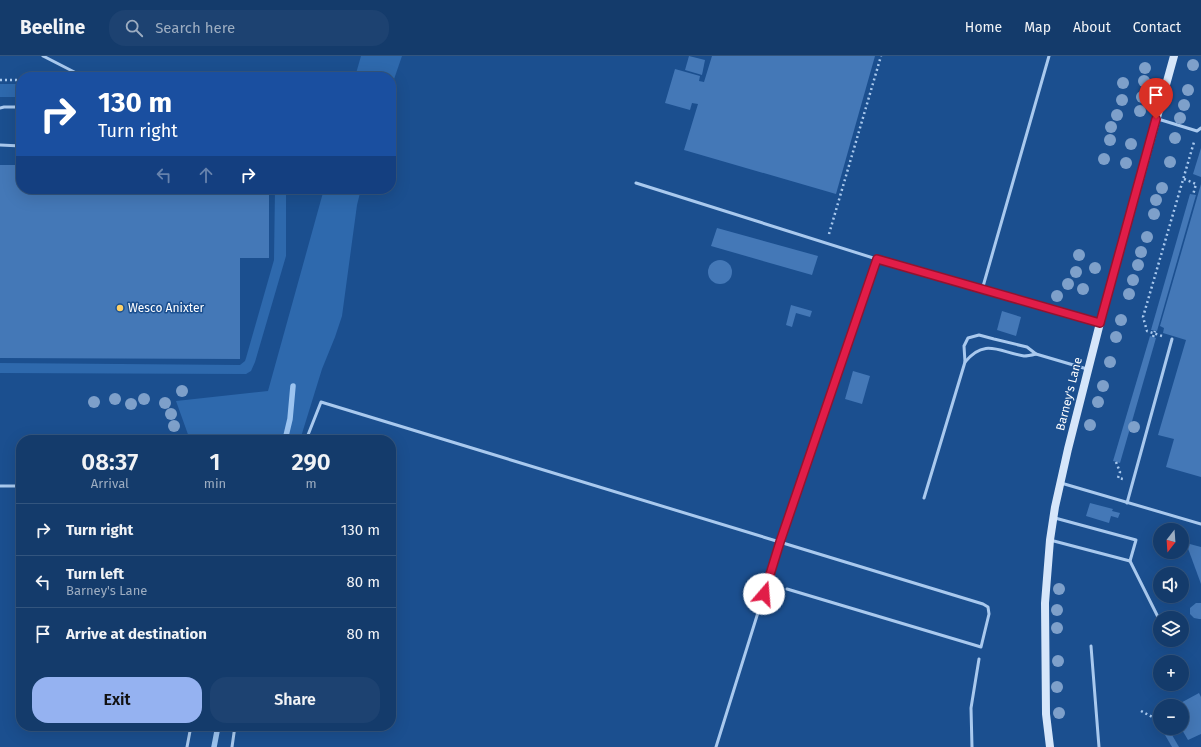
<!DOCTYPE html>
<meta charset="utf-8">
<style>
body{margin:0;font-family:"Fira Sans",sans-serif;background:#1d4271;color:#f1f3f6;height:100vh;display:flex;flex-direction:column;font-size:15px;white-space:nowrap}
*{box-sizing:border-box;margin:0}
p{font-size:13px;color:#9dadc1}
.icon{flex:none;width:22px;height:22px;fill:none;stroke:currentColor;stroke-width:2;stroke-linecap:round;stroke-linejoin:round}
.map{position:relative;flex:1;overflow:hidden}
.drawer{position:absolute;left:16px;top:379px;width:380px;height:296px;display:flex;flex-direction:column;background:#143b6b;border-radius:16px;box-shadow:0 4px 16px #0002,0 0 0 1px #33557e}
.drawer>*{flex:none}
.top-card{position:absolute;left:16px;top:16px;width:380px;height:122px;border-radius:16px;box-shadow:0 4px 16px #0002,0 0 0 1px #33557e;background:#1a4fa0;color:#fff;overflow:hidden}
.needle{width:26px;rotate:197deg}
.fabs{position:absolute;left:1153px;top:467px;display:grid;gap:8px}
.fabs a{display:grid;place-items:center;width:36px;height:36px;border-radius:50%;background:#143b6b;box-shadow:0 4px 16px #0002,0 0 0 1px #33557e;font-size:20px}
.pin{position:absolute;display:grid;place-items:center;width:34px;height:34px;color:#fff;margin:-41px -17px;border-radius:50% 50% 50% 0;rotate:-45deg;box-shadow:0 0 4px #0007}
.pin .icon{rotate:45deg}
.me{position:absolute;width:44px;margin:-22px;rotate:18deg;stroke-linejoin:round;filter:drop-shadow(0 0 3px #0008)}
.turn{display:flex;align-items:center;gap:14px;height:84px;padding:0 16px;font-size:18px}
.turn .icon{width:52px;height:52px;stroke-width:2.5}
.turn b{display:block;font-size:28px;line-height:34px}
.lanes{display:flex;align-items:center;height:38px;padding:0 16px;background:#0003;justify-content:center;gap:20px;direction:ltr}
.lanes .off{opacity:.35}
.eta{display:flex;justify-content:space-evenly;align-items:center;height:68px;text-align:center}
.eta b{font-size:24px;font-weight:600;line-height:28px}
.cta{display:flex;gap:8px;margin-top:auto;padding:8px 16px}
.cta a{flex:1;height:46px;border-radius:16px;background:#95b2f1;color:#111;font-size:16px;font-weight:600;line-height:46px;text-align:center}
.cta a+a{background:#1d4271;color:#f1f3f6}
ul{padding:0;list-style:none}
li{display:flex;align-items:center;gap:12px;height:52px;padding:0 16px;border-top:1px solid #33557e}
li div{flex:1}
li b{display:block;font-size:15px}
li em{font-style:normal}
header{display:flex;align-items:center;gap:24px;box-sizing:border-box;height:56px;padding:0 20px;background:#143b6b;border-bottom:1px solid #33557e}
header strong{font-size:19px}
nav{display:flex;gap:22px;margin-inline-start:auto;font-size:14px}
.search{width:280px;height:36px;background:#1d4271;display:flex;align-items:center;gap:10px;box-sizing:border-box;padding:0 14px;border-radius:16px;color:#9dadc1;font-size:15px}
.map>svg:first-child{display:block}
.green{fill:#2e69ad}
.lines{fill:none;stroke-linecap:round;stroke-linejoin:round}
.stream{stroke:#9cc4f0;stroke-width:5.5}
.building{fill:#4478b7}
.path{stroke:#a9c9ee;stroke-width:2.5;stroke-dasharray:2 3;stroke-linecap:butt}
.lane{stroke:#a9c9ee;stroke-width:3}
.secondary{stroke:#d6e6fa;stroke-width:8}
.tree{fill:#7ea0ca}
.route-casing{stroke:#92132f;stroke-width:10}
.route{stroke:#e11d48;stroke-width:7}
.poi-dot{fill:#ffd166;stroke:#1b4f8f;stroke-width:1.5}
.labels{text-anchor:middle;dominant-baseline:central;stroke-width:3;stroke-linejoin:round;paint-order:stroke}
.poi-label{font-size:12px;fill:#fff;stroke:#1b4f8f;text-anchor:start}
.street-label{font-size:12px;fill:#fff;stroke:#1b4f8f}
</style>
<header>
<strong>Beeline</strong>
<div class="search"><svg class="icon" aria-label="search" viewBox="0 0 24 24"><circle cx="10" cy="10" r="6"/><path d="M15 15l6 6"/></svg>Search here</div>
<nav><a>Home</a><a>Map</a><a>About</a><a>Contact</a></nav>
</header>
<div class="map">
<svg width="1201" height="691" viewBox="0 0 1201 691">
<rect width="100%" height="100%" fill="#1b4f8f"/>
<g class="green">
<path d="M 361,0 L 402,0 L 391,32 L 391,21 L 355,21 Z"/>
<rect x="0" y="28" width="21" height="13"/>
<path d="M 275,133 L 286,133 L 286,200 L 255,306 L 251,315 L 246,318 L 0,317 L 0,307 L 240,309 L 245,305 L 246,302 L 274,204 Z"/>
<path d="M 324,133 L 361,133 L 357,149 L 342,260 L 335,281 L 322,313 L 300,384 L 190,384 L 176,345 L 268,335 Z"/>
</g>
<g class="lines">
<g class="stream">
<path d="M 285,384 L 290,363 L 293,330"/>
<path d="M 214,691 L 218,670"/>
</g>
</g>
<g class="building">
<path d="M 689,0 L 705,4 L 702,19 L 685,14 Z"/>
<path d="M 712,0 L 875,0 L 836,138 L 684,94 L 698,48 L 692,47 L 690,54 L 665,47 L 675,13 L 700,20 L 699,25 L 704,26 Z"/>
<path d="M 1201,92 L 1201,121 L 1193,118 Z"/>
<path d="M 0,109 L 21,109 L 21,133 L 269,133 L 269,202 L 240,202 L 240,303 L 0,302 Z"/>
<path d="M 1201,128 L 1201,421 L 1166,411 L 1174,383 L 1158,379 L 1186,284 L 1163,277 L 1164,272 L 1160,270 Z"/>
<path d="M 1190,138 L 1196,139 L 1157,275 L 1151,274 Z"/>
<path d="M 717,172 L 818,200 L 812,219 L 711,190 Z"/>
<circle cx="720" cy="216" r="12"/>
<path d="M 791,249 L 812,255 L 810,261 L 796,257 L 792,271 L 786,269 Z"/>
<path d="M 1002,255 L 1021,261 L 1016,280 L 997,274 Z"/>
<path d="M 1150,280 L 1156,282 L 1120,407 L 1113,405 Z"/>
<path d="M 853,315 L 870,320 L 862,348 L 845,343 Z"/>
<path d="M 1090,447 L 1113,453 L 1112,455 L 1120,457 L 1118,462 L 1111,460 L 1109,467 L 1086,460 Z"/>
<path d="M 1186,487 L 1201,491 L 1201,528 Z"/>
<path d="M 1196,547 L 1201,547 L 1201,563 L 1199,563 L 1194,562 L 1190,558 L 1190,552 Z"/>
<path d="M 1199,637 L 1201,641 L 1201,678 L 1188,684 L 1181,672 L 1182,650 L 1175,650 Z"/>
<path d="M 1161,672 L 1168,672 L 1179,691 L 1172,691 Z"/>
</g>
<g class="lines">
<g class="path">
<path d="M 0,24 L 21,24"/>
<path d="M 1184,123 L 1196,128 L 1193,139"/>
<path d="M 829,178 L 881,0"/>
<path d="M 1162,280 L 1147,275 L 1143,261 L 1194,86"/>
<path d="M 1153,281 L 1155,275"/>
<path d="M 1116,406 L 1120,416 L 1118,422 L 1123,423"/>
<path d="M 1141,655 L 1160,665"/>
</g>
<g class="lane">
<path d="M 43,0 L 84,21"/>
<path d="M 0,52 L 4,51 L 21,51"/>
<path d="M 1158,63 L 1197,75 L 1201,72"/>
<path d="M 0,89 L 21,90"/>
<path d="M 636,127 L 886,206 L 1100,267"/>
<path d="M 982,234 L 1049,0"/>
<path d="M 965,306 C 985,282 999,296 1024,300 C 1028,300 1032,299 1036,298"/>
<path d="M 306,384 L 321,346 L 983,548 L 988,551 L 989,558 L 981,591 L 787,533"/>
<path d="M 1061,427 L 1201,468"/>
<path d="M 0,430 L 21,430"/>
<path d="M 924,442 L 965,306 L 964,290 L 968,282 L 979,279 L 994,283 L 1027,291 L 1036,298 L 1087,313"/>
<path d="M 1127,447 L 1172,283"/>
<path d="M 1050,484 L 1130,505 L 1136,484 L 1055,462"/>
<path d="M 1130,505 L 1160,565"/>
<path d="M 1091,590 L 1099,691"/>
<path d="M 187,691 L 191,670"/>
<path d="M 232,691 L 235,670"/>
<path d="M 716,691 L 780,486 L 877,203"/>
<path d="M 972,691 L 971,652 L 979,603"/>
</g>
<path class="secondary" d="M 1050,691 L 1046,658 L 1045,547 L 1050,484 L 1055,451 L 1068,393 L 1100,267 L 1174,0"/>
</g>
<g class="tree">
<circle cx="1193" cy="9" r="6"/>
<circle cx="1145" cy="12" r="6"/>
<circle cx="1144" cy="25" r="6"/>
<circle cx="1123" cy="27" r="6"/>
<circle cx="1188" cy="34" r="6"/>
<circle cx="1142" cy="41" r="6"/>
<circle cx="1122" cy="44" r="6"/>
<circle cx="1184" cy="49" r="6"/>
<circle cx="1140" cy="55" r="6"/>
<circle cx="1117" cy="59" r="6"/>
<circle cx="1180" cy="62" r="6"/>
<circle cx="1111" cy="71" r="6"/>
<circle cx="1175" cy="82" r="6"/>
<circle cx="1110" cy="84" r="6"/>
<circle cx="1131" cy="88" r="6"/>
<circle cx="1104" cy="103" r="6"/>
<circle cx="1170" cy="106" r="6"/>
<circle cx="1126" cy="107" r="6"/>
<circle cx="1162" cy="132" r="6"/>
<circle cx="1156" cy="144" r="6"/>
<circle cx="1154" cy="158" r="6"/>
<circle cx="1147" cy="181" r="6"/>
<circle cx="1141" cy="196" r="6"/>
<circle cx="1079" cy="199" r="6"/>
<circle cx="1138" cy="209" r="6"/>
<circle cx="1095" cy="212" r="6"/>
<circle cx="1076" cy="216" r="6"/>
<circle cx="1133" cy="224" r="6"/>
<circle cx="1068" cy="228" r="6"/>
<circle cx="1083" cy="233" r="6"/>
<circle cx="1129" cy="238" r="6"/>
<circle cx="1057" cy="240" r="6"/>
<circle cx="1121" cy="264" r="6"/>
<circle cx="1116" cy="281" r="6"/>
<circle cx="1110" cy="306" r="6"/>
<circle cx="1103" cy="330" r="6"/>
<circle cx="182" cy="335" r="6"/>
<circle cx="115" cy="343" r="6"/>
<circle cx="144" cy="343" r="6"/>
<circle cx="94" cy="346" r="6"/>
<circle cx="1098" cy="346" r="6"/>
<circle cx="165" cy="347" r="6"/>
<circle cx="131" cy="348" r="6"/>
<circle cx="171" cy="358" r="6"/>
<circle cx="1090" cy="369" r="6"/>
<circle cx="174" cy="370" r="6"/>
<circle cx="1134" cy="371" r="6"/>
<circle cx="1059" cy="533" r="6"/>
<circle cx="1057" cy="554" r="6"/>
<circle cx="1057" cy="572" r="6"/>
<circle cx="1058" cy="605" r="6"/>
<circle cx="1057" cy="631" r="6"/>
<circle cx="1059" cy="657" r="6"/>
</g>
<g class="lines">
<g class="route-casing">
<path id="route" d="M 764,538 L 780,486 L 877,203 L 1100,267 L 1156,63"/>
</g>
<use href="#route" class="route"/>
</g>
<circle class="poi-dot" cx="120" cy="252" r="4"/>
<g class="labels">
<g class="poi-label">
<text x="128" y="252">Wesco Anixter</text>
</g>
<g class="street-label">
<text transform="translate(1069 338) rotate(-76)">Barney's Lane</text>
</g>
</g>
</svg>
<div class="fabs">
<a><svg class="needle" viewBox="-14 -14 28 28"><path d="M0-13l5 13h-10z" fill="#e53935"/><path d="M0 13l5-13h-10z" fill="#9dadc1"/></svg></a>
<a><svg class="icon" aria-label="sound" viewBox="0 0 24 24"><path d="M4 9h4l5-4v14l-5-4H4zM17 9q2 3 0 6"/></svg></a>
<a><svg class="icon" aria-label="layers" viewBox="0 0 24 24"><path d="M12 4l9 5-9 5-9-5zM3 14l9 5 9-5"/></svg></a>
<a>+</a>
<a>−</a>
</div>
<div class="pin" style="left:1156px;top:63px;background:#d93025"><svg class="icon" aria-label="arrive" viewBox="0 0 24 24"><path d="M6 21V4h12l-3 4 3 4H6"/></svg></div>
<svg class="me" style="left:764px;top:538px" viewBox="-20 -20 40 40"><circle r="19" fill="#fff"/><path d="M0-13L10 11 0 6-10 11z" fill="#e11d48"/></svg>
<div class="top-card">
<div class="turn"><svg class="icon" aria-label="right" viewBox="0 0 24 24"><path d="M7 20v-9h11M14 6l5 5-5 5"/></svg><div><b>130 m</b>Turn right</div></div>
<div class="lanes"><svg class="icon off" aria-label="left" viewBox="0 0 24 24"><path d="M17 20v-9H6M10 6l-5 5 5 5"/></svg><svg class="icon off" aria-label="ahead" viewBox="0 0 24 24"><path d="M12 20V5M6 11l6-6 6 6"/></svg><svg class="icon" aria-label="right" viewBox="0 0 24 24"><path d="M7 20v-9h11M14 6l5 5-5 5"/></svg></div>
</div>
<section class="drawer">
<div class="eta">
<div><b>08:37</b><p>Arrival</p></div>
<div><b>1</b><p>min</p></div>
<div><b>290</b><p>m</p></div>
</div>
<ul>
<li><svg class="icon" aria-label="right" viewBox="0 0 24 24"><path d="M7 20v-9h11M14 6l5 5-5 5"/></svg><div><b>Turn right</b></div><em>130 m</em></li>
<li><svg class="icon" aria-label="left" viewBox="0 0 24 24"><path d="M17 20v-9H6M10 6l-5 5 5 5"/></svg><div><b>Turn left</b><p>Barney's Lane</p></div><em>80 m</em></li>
<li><svg class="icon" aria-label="arrive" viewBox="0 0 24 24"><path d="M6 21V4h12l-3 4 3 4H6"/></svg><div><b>Arrive at destination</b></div><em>80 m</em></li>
</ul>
<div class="cta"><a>Exit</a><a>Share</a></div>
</section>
</div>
